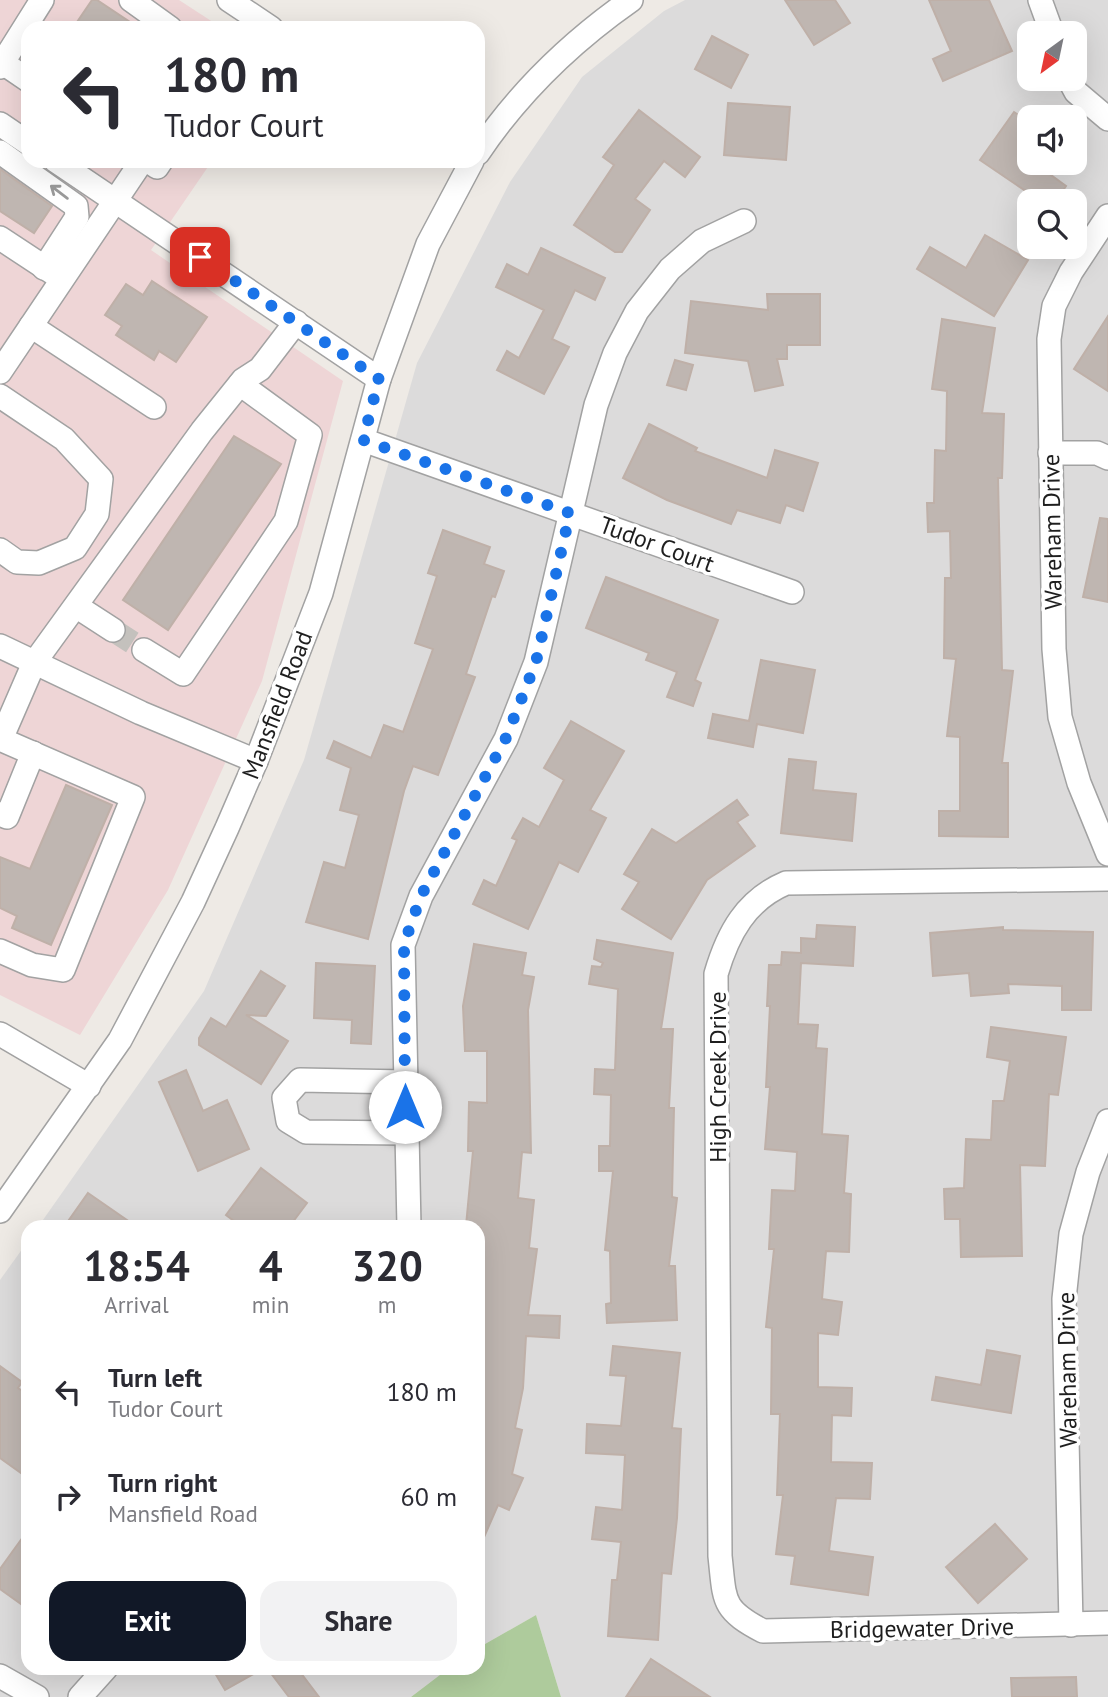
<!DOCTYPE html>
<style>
body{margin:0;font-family:"PT Sans",sans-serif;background:#f2f2f3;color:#2b2b33;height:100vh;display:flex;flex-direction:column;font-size:26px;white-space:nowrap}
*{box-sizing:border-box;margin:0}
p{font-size:23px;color:#7c7c81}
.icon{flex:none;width:38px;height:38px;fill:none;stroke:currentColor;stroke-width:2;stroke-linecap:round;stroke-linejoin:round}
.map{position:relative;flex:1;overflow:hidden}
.panel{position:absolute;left:21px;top:1220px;width:464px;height:455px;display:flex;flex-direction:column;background:#fff;border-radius:21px;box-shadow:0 7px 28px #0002}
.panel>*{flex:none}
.top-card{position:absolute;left:21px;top:21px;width:464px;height:147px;border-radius:21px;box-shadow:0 7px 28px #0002;background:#fff;color:#2b2b33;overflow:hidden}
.needle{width:46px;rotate:213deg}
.controls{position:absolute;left:1017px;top:21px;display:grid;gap:14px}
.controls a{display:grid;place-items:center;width:70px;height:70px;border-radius:14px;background:#fff;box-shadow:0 7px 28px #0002;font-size:35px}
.pin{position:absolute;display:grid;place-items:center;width:60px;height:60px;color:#fff;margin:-30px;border-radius:14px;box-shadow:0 4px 10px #0006}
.me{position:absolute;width:77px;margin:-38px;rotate:0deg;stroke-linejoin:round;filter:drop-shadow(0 0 5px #0008)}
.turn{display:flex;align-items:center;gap:24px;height:147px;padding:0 28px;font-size:32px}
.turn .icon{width:91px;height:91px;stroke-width:2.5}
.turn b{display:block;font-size:49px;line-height:60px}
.eta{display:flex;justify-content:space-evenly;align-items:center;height:119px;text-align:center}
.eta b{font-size:42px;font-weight:800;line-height:49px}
.action{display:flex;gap:14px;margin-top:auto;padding:14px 28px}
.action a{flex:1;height:80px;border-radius:21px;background:#111827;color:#fff;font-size:28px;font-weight:800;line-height:80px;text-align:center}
.action a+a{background:#f2f2f3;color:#2b2b33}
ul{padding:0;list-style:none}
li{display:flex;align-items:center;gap:21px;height:105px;padding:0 28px}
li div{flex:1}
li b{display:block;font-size:26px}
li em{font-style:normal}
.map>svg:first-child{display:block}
.residential{fill:#dcdbdb;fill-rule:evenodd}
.commercial{fill:#eed5d6}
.forest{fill:#aecb9c}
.building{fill:#bfb6b1;stroke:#bfb0a8;stroke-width:2}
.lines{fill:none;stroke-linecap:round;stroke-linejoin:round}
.minor-tunnel{stroke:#c4c1bd;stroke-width:23;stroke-dasharray:23 11;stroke-linecap:butt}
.minor-casing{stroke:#a2a2a2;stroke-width:26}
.minor{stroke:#fff;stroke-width:23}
.oneway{stroke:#9a9a9a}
.route{stroke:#1a73e8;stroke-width:12;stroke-dasharray:0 21.6}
.labels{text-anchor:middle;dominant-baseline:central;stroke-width:7;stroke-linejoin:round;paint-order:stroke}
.street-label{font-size:24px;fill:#1e1e1e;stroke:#fff}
</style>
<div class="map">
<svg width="1108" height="1697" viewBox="0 0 1108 1697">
<rect width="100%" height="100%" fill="#eeeae5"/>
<g class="residential">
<path d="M 685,0 L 1108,0 L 1108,1697 L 561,1697 L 536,1615 L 478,1648 L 478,1227 L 38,1227 L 204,991 L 304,760 L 417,363 L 510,182 L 582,77 L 664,11 ZM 1029,33 L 1074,33 L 1074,79 L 1029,79 ZM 1029,117 L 1074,117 L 1074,163 L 1029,163 ZM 1029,201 L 1074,201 L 1074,247 L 1029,247 Z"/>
<path d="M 28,1241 L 28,1668 L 449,1668 L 411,1697 L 0,1697 L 0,1280 Z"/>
</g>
<path class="commercial" d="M 0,0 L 179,0 L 222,28 L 28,28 L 28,161 L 212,161 L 151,250 L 343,381 L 262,681 L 168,890 L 80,1035 L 0,995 Z"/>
<path class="forest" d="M 536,1615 L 561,1697 L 411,1697 L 449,1668 L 478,1668 L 478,1648 Z"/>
<g class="building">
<path d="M 92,0 L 97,0 L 139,28 L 73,28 Z"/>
<path d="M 785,0 L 835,0 L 850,23 L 814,45 Z"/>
<path d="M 929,0 L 989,0 L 1012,51 L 943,81 L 933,59 L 951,51 Z"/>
<path d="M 712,36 L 748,55 L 731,88 L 695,69 Z"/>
<path d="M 728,103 L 790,107 L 786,160 L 724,155 Z"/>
<path d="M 639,110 L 700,157 L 685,177 L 664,161 L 635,199 L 650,210 L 622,252 L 615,252 L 574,225 L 614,165 L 603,157 Z"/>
<path d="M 1014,112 L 1029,122 L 1029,163 L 1060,163 L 1051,175 L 1066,186 L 1056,201 L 1020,201 L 1027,192 L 980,160 Z"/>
<path d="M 0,169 L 52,206 L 34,233 L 0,211 Z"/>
<path d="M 985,235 L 1028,260 L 994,316 L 917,269 L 930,247 L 966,268 Z"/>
<path d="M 541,248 L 605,278 L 595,300 L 575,290 L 552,339 L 569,347 L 544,394 L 497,370 L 507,351 L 519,358 L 544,310 L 496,287 L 507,264 L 528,275 Z"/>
<path d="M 152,281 L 207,317 L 176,362 L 159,351 L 154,360 L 116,335 L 122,326 L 105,315 L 126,284 L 143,295 Z"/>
<path d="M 767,294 L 820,294 L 820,345 L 787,345 L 787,359 L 777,359 L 783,385 L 755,391 L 748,361 L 685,353 L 691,301 L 768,310 Z"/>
<path d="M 1108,316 L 1108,391 L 1074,369 Z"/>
<path d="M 942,319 L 995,328 L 982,413 L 1004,414 L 1002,478 L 998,478 L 1002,670 L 1013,671 L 1002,763 L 1008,763 L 1008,837 L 939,836 L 939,811 L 960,811 L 960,737 L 947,736 L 956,659 L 944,658 L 945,578 L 951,578 L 950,531 L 928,532 L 927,503 L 934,503 L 935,450 L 946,451 L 947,391 L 932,389 Z"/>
<path d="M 675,360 L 693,365 L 686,390 L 667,385 Z"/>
<path d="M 649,424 L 697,448 L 695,451 L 767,478 L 775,450 L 818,463 L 803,511 L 786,505 L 780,523 L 737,510 L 731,524 L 667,500 L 623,478 Z"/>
<path d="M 234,436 L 281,464 L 168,630 L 123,600 Z"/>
<path d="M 1100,518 L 1108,519 L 1108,602 L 1083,597 Z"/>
<path d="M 443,530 L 490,547 L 484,564 L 504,571 L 495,597 L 492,596 L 466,674 L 475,677 L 438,775 L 413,766 L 404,791 L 368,939 L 306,922 L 324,862 L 345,868 L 359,815 L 340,810 L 351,768 L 327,758 L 334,741 L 371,758 L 384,725 L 403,732 L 433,649 L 415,643 L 437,576 L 428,573 Z"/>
<path d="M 606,577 L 718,620 L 695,680 L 701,683 L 693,706 L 667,697 L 677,672 L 646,660 L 649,653 L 586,628 Z"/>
<path d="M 761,660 L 815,670 L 803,733 L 757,724 L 753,747 L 708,738 L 713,714 L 749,721 Z"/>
<path d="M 571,721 L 624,751 L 590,810 L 606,818 L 578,872 L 559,862 L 528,929 L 473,904 L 484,880 L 496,886 L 517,840 L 512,838 L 523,818 L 539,827 L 564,780 L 544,768 Z"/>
<path d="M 789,759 L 816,762 L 813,790 L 856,794 L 852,841 L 781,833 Z"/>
<path d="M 66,785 L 112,805 L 51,945 L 12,928 L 17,916 L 0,908 L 0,857 L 30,869 Z"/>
<path d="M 737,800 L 748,815 L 737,822 L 755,846 L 707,880 L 671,939 L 622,909 L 639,882 L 624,874 L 652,829 L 676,843 Z"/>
<path d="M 817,925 L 855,927 L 853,966 L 801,963 L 798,1024 L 818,1025 L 816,1048 L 827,1049 L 822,1134 L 848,1136 L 844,1193 L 851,1194 L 849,1252 L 826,1251 L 822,1299 L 842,1302 L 838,1335 L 818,1333 L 818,1387 L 852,1388 L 851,1416 L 832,1415 L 831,1462 L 872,1463 L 870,1499 L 836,1498 L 829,1551 L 873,1557 L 868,1595 L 791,1584 L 795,1556 L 776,1554 L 783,1495 L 777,1495 L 780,1414 L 771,1414 L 772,1328 L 766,1327 L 774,1249 L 769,1249 L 772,1190 L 795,1191 L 797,1152 L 765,1149 L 770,1087 L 766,1087 L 770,1006 L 767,1006 L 769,965 L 781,965 L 782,952 L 801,953 L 801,938 L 816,939 Z"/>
<path d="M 1003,927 L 1003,930 L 1093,932 L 1091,1010 L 1062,1010 L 1062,986 L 1008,984 L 1009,993 L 971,996 L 969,973 L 933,976 L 930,933 Z"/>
<path d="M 597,940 L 673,953 L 661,1029 L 673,1029 L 669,1108 L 674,1108 L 672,1197 L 677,1198 L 669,1266 L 675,1266 L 677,1320 L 607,1323 L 606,1304 L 611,1303 L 610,1251 L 605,1250 L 613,1171 L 599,1171 L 599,1146 L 610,1146 L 611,1095 L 594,1094 L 595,1069 L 615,1070 L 618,989 L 589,984 L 592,966 L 601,967 L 603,963 L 594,959 Z"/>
<path d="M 474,944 L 526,953 L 522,975 L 534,977 L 528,1010 L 531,1153 L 522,1152 L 518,1198 L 534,1200 L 529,1248 L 537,1249 L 528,1315 L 560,1316 L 559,1338 L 526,1336 L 523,1388 L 515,1428 L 522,1430 L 512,1474 L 523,1478 L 509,1510 L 498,1505 L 478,1551 L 478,1249 L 481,1228 L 466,1226 L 473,1151 L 468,1151 L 469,1102 L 487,1103 L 487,1051 L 465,1051 L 463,1006 Z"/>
<path d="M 316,963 L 375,966 L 371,1044 L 351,1043 L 352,1020 L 314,1018 Z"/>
<path d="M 261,971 L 285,986 L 266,1016 L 246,1015 L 288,1041 L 261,1084 L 199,1045 L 199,1038 L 211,1018 L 226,1027 Z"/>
<path d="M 991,1027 L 1066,1037 L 1058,1095 L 1049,1094 L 1045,1166 L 1020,1165 L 1022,1256 L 961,1257 L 960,1219 L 945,1219 L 944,1189 L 964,1188 L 966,1139 L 991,1140 L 993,1101 L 1004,1101 L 1010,1061 L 987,1057 Z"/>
<path d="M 186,1070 L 203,1111 L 227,1100 L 249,1149 L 198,1171 L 159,1082 Z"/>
<path d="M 261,1168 L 307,1203 L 289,1227 L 242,1227 L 226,1215 Z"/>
<path d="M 88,1193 L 137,1227 L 64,1227 Z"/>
<path d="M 613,1346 L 680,1353 L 672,1428 L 681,1429 L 677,1518 L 671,1574 L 662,1573 L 658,1640 L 608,1636 L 612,1580 L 617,1580 L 621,1542 L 592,1539 L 596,1507 L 622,1510 L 625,1455 L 586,1453 L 587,1424 L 621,1426 L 626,1376 L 610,1375 Z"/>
<path d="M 987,1350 L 1020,1356 L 1011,1413 L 932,1400 L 936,1377 L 981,1385 Z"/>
<path d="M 0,1366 L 22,1382 L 18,1388 L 28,1395 L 28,1478 L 0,1458 Z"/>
<path d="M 995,1524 L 1027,1559 L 978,1603 L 946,1567 Z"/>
<path d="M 28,1530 L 28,1609 L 0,1589 L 0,1569 Z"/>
<path d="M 651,1659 L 710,1697 L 626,1697 Z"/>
<path d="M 212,1668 L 264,1668 L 225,1690 Z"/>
<path d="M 267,1668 L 297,1668 L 319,1697 L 289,1697 Z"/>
<path d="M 1076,1677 L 1077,1697 L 1012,1697 L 1011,1678 Z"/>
</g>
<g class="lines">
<path class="minor-tunnel" d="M 113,630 L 144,650"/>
<g class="minor-casing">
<g id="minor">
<path d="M 131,0 L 170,28"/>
<path d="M 229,0 L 271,28"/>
<path d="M 1040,0 L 1052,33"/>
<path d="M 3,63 L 28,80"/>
<path d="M 0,67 L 42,0"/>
<path d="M 1069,79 L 1076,92 L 1108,119"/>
<path d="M 0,124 L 28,143"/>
<path d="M 0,152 L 76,206 L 77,217 L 44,268"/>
<path d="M 478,153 C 519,92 571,42 631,0"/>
<path d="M 56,161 L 379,379"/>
<path d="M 148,161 L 157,167 L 161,161"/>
<path d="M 1108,216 L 1071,272 L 1054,306 L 1049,339 L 1054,649 L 1060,717 L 1079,783 L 1108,854"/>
<path d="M 0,238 L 56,275"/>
<path d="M 31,326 L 154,407"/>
<path d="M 0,372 L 142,161"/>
<path d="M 0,396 L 64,439 L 101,479 L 97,514 L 75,548 L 39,563 L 17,562 L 0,550"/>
<path d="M 363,440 L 792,592"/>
<path d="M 1050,453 L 1097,453 L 1108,458"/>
<path d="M 76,606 L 113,630"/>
<path d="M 0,646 L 141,713 L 256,761"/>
<path d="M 144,650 L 183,674 L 286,521 L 310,435 L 240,384"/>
<path d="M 0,739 L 133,797 L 63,970 L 32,965 L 0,951"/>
<path d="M 1,739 L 34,663 L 202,431 L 243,380 L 260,369 L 296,322"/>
<path d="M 0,814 L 7,817 L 33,753"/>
<path d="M 1108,879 L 786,883 C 746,900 728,933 716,974 L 720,1556 C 725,1601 721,1609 763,1631 L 1108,1623"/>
<path d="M 0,1034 L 89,1086"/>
<path d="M 405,1082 L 300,1080 L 284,1098 L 288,1121 L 306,1132 L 405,1133"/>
<path d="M 0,1211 L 120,1040 L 193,902 L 227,828 L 256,761 L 321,593 L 379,379 L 428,244 L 472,161"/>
<path d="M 409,1227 L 403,945 L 421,896 L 506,739 L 536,662 L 596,405 L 615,353 L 637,311 L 670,269 L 702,241 L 744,221"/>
<path d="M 1071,1625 L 1064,1299 L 1071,1234 L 1088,1172 L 1108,1121"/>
<path d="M 0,1676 L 37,1697"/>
<path d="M 80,1697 L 106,1668"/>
</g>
</g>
<use href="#minor" class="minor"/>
</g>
<defs><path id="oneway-shaft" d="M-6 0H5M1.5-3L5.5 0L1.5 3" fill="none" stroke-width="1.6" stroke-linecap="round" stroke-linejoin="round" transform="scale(1.75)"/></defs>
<use class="oneway" href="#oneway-shaft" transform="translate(59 192) rotate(-143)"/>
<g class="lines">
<path class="route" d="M 200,257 L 379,379 L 363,440 L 570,513 L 536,662 L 506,738 L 421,896 L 404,944 L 405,1107"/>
</g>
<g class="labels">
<g class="street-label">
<text transform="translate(1052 532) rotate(-91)">Wareham Drive</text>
<text transform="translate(657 544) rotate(20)">Tudor Court</text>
<text transform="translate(277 705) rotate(-69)">Mansfield Road</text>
<text transform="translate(717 1077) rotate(-90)">High Creek Drive</text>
<text transform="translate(1067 1370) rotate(-91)">Wareham Drive</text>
<text transform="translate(922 1628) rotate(-1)">Bridgewater Drive</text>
</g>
</g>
</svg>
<div class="controls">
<a><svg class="needle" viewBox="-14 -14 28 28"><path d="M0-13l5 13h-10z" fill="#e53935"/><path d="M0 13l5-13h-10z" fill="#7c7c81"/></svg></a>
<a><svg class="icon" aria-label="sound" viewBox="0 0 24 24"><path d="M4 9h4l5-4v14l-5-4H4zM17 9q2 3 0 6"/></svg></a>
<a><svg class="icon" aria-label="search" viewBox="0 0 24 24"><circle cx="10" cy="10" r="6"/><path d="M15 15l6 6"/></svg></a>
</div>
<div class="pin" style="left:200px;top:257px;background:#d93025"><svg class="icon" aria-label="arrive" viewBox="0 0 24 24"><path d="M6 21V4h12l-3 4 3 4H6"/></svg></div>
<svg class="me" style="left:405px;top:1107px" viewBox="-20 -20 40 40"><circle r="19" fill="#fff"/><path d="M0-13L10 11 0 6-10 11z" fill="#1a73e8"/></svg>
<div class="top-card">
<div class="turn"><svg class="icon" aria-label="left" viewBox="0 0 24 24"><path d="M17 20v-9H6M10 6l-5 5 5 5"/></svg><div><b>180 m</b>Tudor Court</div></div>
</div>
<section class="panel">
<div class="eta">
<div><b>18:54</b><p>Arrival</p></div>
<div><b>4</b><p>min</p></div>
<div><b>320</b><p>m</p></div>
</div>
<ul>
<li><svg class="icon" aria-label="left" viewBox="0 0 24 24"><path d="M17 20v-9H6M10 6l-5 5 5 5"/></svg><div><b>Turn left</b><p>Tudor Court</p></div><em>180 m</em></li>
<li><svg class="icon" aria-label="right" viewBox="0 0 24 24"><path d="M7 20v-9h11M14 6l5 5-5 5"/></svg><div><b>Turn right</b><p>Mansfield Road</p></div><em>60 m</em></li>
</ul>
<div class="action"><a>Exit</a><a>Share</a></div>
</section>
</div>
